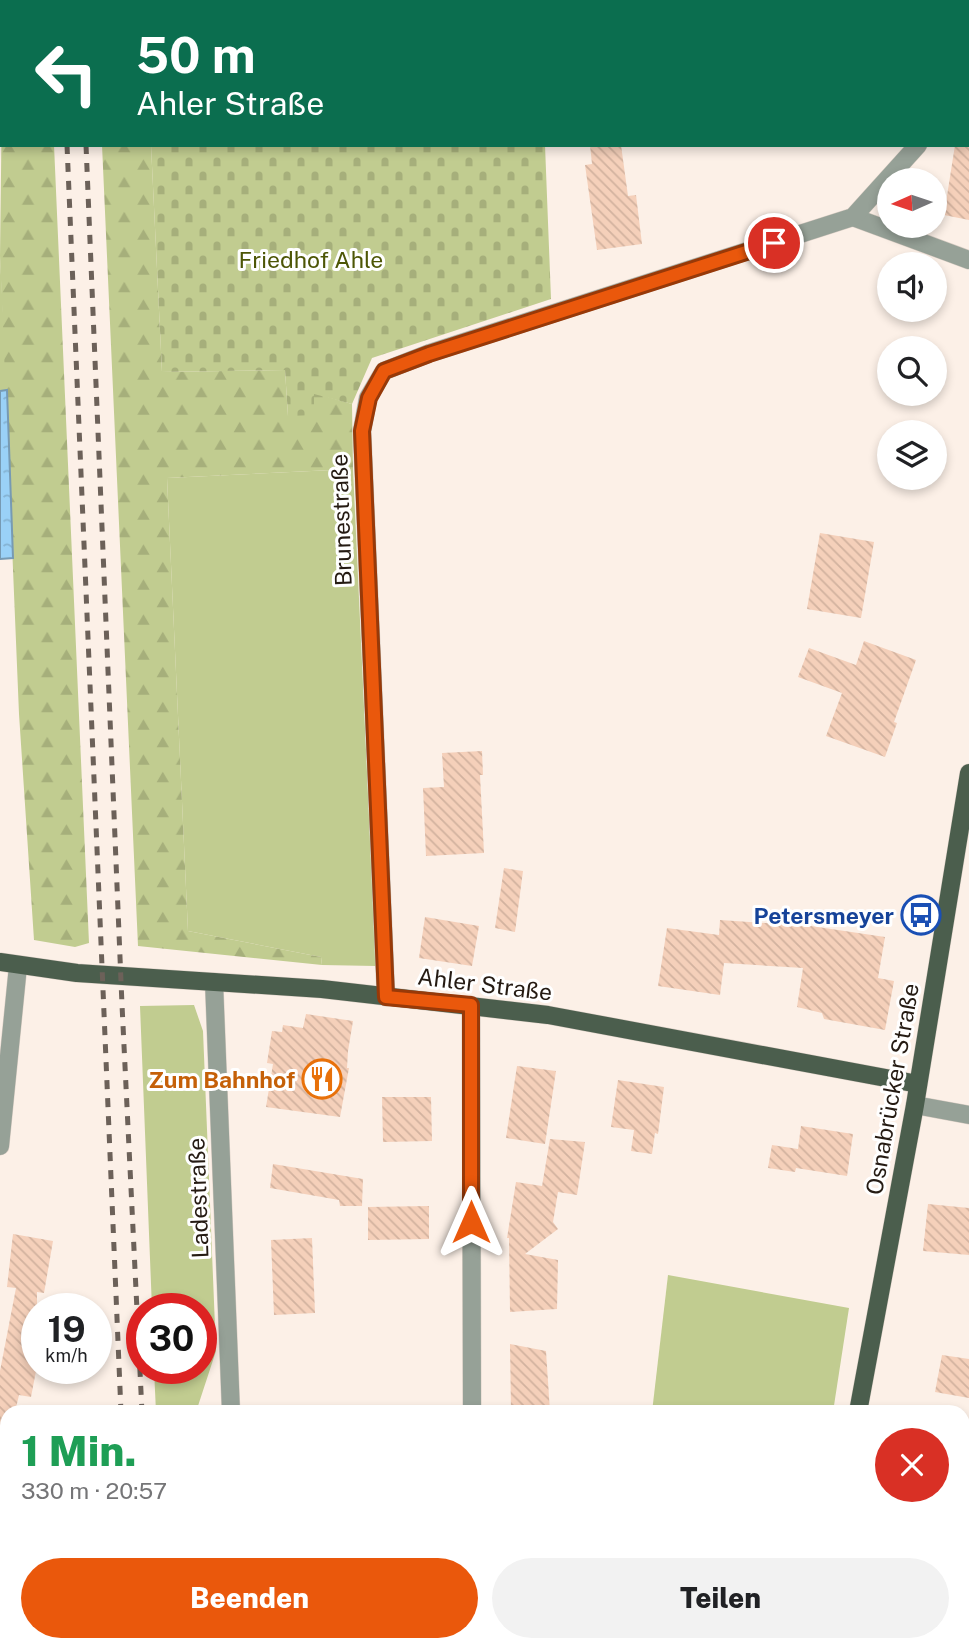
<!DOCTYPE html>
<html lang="de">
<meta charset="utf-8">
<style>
body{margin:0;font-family:"Public Sans",sans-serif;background:#f2f2f2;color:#202124;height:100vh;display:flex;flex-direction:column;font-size:26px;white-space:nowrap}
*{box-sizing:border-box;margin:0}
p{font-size:23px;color:#757577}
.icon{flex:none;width:38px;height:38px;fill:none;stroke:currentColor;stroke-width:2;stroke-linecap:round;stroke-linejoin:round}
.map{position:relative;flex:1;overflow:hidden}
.details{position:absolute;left:0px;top:1405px;width:970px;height:247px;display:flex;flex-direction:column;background:#fff;border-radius:21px 21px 0 0;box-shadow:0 4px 10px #0003}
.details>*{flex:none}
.guide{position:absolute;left:0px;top:0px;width:970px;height:147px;box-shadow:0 4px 10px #0003;background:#0b6e4f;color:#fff;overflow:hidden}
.needle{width:46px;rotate:267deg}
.controls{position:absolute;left:877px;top:168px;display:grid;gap:14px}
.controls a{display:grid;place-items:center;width:70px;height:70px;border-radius:50%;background:#fff;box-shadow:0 4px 10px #0003;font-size:35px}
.speed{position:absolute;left:21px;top:1293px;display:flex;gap:14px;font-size:35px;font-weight:700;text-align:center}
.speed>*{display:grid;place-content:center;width:91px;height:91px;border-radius:50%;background:#fff;box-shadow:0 4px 10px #0003;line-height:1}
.speed small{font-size:18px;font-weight:400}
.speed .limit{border:10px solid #d22;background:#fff;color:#111}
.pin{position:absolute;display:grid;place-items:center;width:60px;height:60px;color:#fff;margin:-30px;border:4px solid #fff;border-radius:50%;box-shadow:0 2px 7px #0007}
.me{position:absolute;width:77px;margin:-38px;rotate:0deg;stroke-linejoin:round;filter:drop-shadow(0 0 5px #0008)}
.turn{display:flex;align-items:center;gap:24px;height:147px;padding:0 21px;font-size:32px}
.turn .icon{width:91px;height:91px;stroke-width:2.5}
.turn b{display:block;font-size:49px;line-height:60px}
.round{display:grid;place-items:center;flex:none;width:74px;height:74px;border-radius:37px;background:#f2f2f2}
.head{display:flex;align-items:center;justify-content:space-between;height:119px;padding:0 21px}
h1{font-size:42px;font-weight:800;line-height:52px;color:#1e9e55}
.cta{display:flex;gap:14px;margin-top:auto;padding:14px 21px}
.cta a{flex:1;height:80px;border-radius:42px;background:#ea580c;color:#fff;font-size:28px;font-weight:800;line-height:80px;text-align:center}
.cta a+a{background:#f2f2f2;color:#202124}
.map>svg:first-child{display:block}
.green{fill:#c1cc90}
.forest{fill:url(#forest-firs)}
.cemetery{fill:url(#cemetery-stones)}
.water{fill:url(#water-ripples);stroke:#779ab3;stroke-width:2}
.building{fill:url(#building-back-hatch)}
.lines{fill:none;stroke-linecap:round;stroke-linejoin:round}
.minor-casing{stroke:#dacec5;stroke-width:19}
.major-casing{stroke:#dacec5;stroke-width:19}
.minor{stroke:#96a197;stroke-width:18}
.major{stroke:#4b5e4d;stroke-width:18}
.rail{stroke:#6c6159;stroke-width:5;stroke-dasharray:9 9;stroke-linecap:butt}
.route-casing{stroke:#983908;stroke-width:18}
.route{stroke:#ea580c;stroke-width:12}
.labels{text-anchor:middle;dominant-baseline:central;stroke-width:6;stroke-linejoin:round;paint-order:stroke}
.park-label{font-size:23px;fill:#4d5606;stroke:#fff}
.street-label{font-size:23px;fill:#251b13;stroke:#fff}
.transit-label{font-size:23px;font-weight:bold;fill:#164399;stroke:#fff;text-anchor:end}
.food-label{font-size:23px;font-weight:bold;fill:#c56008;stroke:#fff;text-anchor:end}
</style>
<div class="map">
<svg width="969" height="1651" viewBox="0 0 969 1651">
<defs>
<pattern id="forest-firs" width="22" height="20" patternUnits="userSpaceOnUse" patternTransform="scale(1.75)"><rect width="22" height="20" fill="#c1cc90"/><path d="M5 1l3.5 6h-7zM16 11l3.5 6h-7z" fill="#a6af7b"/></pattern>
<pattern id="cemetery-stones" width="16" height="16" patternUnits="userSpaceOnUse" patternTransform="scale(1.75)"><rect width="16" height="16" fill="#c1cc90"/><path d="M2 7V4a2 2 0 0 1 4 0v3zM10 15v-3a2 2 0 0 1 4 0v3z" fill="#a6af7b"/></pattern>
<pattern id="water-ripples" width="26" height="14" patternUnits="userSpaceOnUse" patternTransform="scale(1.75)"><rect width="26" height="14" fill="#9ad1f7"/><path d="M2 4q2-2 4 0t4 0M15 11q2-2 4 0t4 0" fill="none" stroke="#85b3d3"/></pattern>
<pattern id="building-back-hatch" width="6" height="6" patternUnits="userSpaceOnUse" patternTransform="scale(1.75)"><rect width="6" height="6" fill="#f5d0ba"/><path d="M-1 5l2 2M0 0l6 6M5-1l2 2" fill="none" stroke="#d2b29f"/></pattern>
</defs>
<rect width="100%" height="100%" fill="#fcf0e7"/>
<g class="green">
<path d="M 0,256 L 7,390 L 0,390 Z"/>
<path d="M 353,469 L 376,966 L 322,965 L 321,957 L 188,931 L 167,478 Z"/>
<path d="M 194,1005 L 203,1031 L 216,1351 L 196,1412 L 156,1412 L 154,1369 L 201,1368 L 201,1309 L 152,1309 L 140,1006 Z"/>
<path d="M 668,1275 L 849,1308 L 833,1412 L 652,1412 Z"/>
<path d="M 963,1576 L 969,1576 L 969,1651 L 844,1651 L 845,1645 L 962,1645 Z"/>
<path d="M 700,1645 L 796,1645 L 795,1651 L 732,1651 Z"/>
</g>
<g class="forest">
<path d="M 2,92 L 2,145 L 54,145 L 89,943 L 75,947 L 34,940 L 19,714 L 0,256 Z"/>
<path d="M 102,145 L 151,145 L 162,372 L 285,370 L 288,416 L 314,393 L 352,404 L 353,469 L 167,478 L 188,931 L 321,957 L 322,965 L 138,946 Z"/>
</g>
<g class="cemetery">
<rect x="144" y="0" width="396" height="2"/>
<path d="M 151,145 L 545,145 L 551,299 L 372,358 L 352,404 L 314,394 L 314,415 L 288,416 L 285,370 L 162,372 Z"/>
</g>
<path class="water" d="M 7,390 L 13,558 L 0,559 L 0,391 Z"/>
<g class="building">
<path d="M 968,139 L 969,139 L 969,220 L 944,215 L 955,145 L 968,145 Z"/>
<path d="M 590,145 L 621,145 L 628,196 L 636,195 L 642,244 L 597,250 L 585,165 L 592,164 Z"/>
<path d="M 820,533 L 874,542 L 861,618 L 807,609 Z"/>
<path d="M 864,641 L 916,660 L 894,722 L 897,723 L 885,757 L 826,736 L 842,693 L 798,677 L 809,648 L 856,665 Z"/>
<path d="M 482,751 L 483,775 L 480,775 L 484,853 L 426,856 L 423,788 L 444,787 L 442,753 Z"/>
<path d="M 504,868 L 523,871 L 515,932 L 495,928 Z"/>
<path d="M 425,917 L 479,926 L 472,966 L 419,958 Z"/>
<path d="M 720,920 L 811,926 L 885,937 L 878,978 L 894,981 L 885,1030 L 824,1019 L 822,1013 L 797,1007 L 803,968 L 724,963 L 720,995 L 658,986 L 667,928 L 719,935 Z"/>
<path d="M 306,1014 L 353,1021 L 348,1051 L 347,1068 L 349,1068 L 340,1117 L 266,1107 L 273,1064 L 267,1063 L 272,1031 L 282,1032 L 283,1025 L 303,1028 Z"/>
<path d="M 517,1066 L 556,1071 L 545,1144 L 506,1138 Z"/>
<path d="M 618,1080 L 664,1087 L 658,1134 L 655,1133 L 652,1154 L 631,1151 L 634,1130 L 611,1127 Z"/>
<path d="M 382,1097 L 431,1097 L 432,1141 L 383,1142 Z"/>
<path d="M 801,1126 L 853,1134 L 847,1176 L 796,1168 L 795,1172 L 768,1168 L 772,1145 L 798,1149 Z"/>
<path d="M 550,1139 L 585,1142 L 577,1195 L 558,1192 L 553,1222 L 558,1229 L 525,1254 L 558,1260 L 557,1309 L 510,1312 L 509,1238 L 507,1238 L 516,1182 L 542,1186 Z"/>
<path d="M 273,1164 L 363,1179 L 362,1206 L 340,1206 L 339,1200 L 270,1188 Z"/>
<path d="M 928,1204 L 969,1208 L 969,1255 L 923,1251 Z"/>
<path d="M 429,1206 L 429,1239 L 368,1240 L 368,1207 Z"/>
<path d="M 13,1234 L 53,1241 L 44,1293 L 37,1292 L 37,1366 L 31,1397 L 19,1395 L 15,1412 L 7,1412 L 7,1437 L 0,1436 L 0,1371 L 16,1288 L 7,1287 Z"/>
<path d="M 312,1238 L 315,1313 L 274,1315 L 271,1240 Z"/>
<path d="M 510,1344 L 546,1351 L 550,1412 L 511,1412 Z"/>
<path d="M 942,1355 L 969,1359 L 969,1398 L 935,1392 Z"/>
</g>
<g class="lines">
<g class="minor-casing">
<g id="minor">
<path d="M 968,88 L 969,87"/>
<path d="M 853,217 L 969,260"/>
<path d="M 214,982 L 231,1412"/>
<path d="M 386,997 L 362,431 L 368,398 L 384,371 L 430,353 L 853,217 L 918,145"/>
<path d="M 471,1005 L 472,1412"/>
<path d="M 915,1105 L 969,1115"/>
<path d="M 0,1146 L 18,966"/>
<path d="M 238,1645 L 238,1651"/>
<path d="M 472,1645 L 472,1651"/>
</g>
</g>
<g class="major-casing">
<g id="major">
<path d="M 0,962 L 77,973 L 322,989 L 548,1015 L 918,1084"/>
<path d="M 858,1412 L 915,1105 L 969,773"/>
<path d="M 819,1651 L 820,1645"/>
</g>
</g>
<use href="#minor" class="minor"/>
<use href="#major" class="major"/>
<g class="rail">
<path d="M 61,0 L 61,2"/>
<path d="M 79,0 L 79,2"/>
<path d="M 67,145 L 121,1412"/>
<path d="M 86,145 L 122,1005 L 142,1412"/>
<path d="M 131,1645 L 131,1651"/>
<path d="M 150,1645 L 150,1651"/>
</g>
</g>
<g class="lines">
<g class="route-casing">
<path id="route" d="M 471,1222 L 471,1005 L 386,997 L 362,431 L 369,398 L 384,371 L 429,354 L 774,243"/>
</g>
<use href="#route" class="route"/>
</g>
<defs>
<g id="bus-ring" transform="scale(2.0125)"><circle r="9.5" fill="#fff" stroke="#1a4fb4" stroke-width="1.5"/><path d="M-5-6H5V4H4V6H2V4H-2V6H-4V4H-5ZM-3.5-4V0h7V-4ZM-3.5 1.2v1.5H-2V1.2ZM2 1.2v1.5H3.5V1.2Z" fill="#1a4fb4"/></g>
<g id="restaurant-ring" transform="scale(2.0125)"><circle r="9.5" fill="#fff" stroke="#e8710a" stroke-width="1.5"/><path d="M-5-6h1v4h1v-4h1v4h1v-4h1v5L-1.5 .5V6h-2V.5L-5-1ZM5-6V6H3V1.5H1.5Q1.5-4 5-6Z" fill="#e8710a"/></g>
</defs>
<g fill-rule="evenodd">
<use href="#bus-ring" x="921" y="915"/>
<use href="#restaurant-ring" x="322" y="1079"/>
</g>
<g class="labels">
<g class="park-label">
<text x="311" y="259">Friedhof Ahle</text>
</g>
<g class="street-label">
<text transform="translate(341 520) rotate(-92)">Brunestraße</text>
<text transform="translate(485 984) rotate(7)">Ahler Straße</text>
<text transform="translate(892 1089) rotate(-80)">Osnabrücker Straße</text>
<text transform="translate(198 1198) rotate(-92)">Ladestraße</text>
</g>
<g class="transit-label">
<text x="894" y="915">Petersmeyer</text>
</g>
<g class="food-label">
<text x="295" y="1079">Zum Bahnhof</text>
</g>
</g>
</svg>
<div class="controls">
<a><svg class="needle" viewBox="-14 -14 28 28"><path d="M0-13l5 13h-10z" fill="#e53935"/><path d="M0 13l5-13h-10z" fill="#757577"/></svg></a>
<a><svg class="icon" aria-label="sound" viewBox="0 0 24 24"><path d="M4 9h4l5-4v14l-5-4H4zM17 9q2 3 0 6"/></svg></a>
<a><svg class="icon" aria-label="search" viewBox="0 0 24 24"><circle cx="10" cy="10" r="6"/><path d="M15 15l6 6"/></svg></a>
<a><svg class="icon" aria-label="layers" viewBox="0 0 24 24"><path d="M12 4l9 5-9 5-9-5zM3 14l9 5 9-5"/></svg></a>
</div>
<div class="speed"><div>19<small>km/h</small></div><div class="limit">30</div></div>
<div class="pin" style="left:774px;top:243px;background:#d93025"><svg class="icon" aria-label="arrive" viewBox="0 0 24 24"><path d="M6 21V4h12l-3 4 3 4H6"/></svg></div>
<svg class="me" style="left:471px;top:1222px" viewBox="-20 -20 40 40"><path d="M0-17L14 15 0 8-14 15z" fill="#ea580c" stroke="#fff" stroke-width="4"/></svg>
<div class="guide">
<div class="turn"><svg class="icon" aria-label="left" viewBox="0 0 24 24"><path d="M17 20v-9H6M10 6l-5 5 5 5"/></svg><div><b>50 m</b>Ahler Straße</div></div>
</div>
<section class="details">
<div class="head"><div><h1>1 Min.</h1><p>330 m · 20:57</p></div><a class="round" style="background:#d93025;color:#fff"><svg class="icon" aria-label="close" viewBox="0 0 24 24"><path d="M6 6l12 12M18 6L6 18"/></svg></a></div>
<div class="cta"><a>Beenden</a><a>Teilen</a></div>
</section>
</div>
